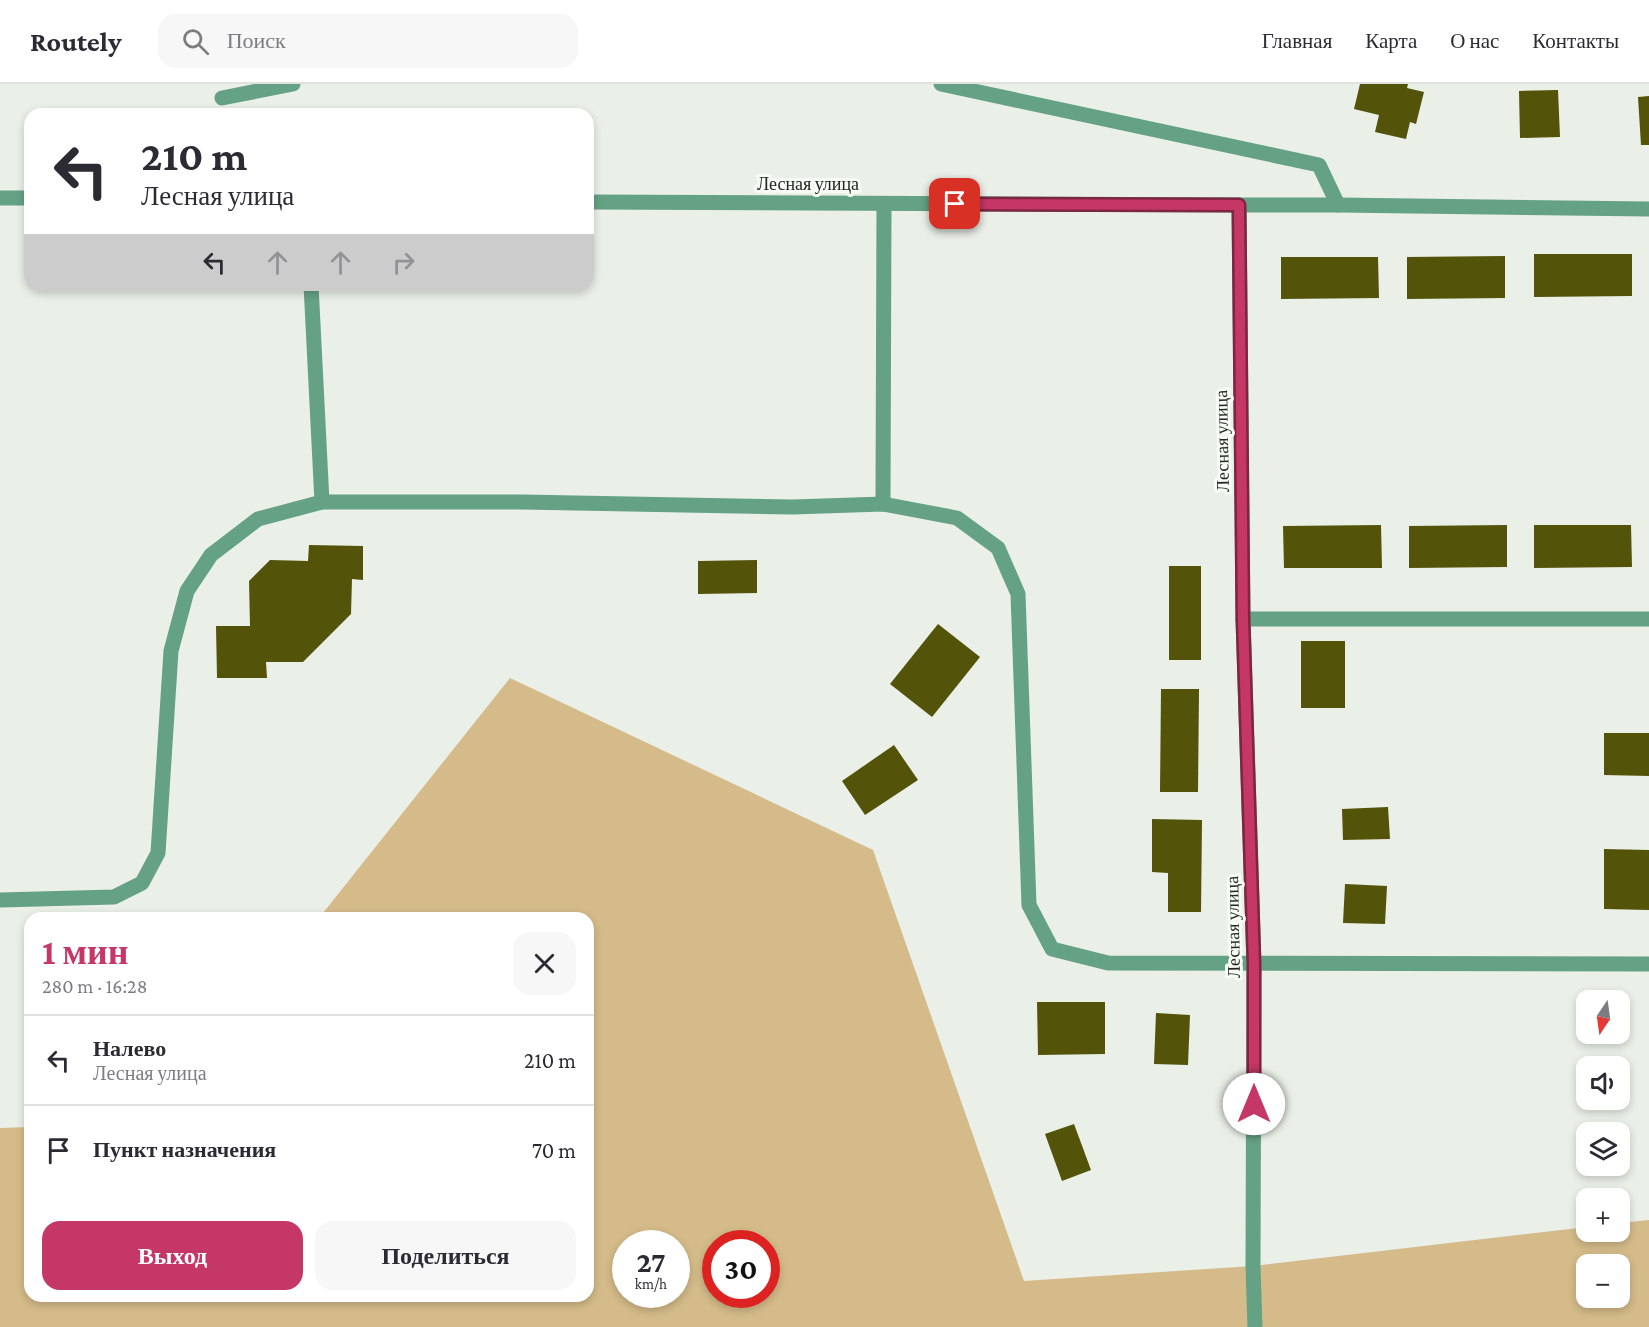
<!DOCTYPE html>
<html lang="ru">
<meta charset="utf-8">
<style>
body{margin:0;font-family:"Crimson Pro",serif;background:#f7f7f7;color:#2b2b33;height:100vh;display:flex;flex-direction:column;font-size:22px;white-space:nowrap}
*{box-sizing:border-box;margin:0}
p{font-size:20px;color:#7c7c81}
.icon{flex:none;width:33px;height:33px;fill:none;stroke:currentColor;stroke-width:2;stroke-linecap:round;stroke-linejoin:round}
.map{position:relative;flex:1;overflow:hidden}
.drawer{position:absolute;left:24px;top:828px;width:570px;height:390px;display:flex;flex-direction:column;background:#fff;border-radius:18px;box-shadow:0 3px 9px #0003}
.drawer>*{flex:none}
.top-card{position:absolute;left:24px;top:24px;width:570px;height:183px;border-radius:18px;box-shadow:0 3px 9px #0003;background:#fff;color:#2b2b33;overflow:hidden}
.needle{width:39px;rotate:193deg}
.fabs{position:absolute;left:1576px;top:906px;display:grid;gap:12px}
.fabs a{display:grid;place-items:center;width:54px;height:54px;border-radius:12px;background:#fff;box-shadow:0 3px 9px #0003;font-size:30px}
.speed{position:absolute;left:612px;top:1146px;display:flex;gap:12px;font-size:30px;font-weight:700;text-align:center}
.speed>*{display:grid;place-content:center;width:78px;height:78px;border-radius:50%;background:#fff;box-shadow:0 3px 9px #0003;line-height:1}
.speed small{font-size:15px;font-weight:400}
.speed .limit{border:9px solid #d22;background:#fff;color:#111}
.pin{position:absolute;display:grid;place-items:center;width:51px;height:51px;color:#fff;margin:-26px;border-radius:12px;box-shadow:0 3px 9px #0006}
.me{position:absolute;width:66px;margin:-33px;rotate:0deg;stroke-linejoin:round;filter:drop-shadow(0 0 4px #0008)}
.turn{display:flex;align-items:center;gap:21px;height:126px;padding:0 18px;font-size:27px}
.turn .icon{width:78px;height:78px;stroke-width:2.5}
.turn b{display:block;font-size:42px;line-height:51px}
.lanes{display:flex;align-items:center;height:57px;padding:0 18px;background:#0003;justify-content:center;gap:30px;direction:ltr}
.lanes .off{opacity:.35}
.round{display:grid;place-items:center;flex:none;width:63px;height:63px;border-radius:18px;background:#f7f7f7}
.summary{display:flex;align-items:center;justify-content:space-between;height:102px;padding:0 18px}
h1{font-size:36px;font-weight:700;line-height:45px;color:#c43766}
.action{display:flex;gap:12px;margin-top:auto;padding:12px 18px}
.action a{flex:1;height:69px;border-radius:18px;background:#c43766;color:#fff;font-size:24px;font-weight:700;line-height:69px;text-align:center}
.action a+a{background:#f7f7f7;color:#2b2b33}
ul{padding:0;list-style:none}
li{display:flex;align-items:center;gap:18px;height:90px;padding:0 18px;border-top:2px solid #e1e1e2}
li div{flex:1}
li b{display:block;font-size:22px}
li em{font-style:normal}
header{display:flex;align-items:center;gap:36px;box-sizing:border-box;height:84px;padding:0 30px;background:#fff;border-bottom:2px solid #e1e1e2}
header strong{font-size:28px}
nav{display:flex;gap:33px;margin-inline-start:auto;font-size:21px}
.search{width:420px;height:54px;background:#f7f7f7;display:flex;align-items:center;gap:15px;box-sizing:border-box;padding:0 21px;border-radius:18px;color:#7c7c81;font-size:22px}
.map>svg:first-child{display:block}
.green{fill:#d4bb89;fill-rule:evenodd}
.building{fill:#53530a}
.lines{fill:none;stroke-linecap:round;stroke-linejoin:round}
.lane{stroke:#65a184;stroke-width:15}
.street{stroke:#65a184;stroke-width:15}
.route-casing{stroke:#7f2442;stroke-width:15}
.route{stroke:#c43766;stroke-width:10}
.labels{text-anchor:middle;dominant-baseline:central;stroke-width:6;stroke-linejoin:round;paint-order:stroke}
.street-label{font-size:18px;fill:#232522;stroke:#f7fdf4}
</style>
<header>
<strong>Routely</strong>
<div class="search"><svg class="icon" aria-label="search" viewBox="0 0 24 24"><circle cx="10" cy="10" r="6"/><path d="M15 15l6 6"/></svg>Поиск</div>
<nav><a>Главная</a><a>Карта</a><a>О нас</a><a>Контакты</a></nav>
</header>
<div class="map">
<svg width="1649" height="1243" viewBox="0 0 1649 1243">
<rect width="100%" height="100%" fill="#eaefe7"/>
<path class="green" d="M 510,594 L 873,766 L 1024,1197 L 1253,1182 L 1587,1143 L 1587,1148 L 1620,1148 L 1620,1139 L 1649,1136 L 1649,1243 L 0,1243 L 0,1044 L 30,1043 L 30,1212 L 588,1212 L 588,834 L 319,834 ZM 626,1160 L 676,1160 L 676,1210 L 626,1210 ZM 716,1160 L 766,1160 L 766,1210 L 716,1210 ZM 1587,1180 L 1620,1180 L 1620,1214 L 1587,1214 Z"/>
<g class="building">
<path d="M 1360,0 L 1408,0 L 1407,4 L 1424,8 L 1416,40 L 1410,38 L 1406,55 L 1375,48 L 1379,31 L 1354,25 Z"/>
<path d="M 1558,6 L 1560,53 L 1520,54 L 1519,7 Z"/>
<path d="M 1649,12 L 1649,61 L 1641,61 L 1638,13 Z"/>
<path d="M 1534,170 L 1632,170 L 1632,212 L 1534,213 Z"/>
<path d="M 1505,172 L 1505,214 L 1407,215 L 1407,173 Z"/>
<path d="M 1281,173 L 1378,173 L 1379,214 L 1281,215 Z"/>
<path d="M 1381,441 L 1382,484 L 1284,484 L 1283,442 Z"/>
<path d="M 1507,441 L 1507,483 L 1409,484 L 1409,442 Z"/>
<path d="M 1534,441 L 1631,441 L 1632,483 L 1534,484 Z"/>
<path d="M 309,461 L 363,462 L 363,496 L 352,495 L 351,530 L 303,578 L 266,578 L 267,594 L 217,594 L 216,542 L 250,542 L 249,497 L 270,476 L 308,477 Z"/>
<path d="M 757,476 L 757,509 L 698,510 L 698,477 Z"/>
<rect x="1169" y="482" width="32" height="94"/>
<path d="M 938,540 L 980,573 L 932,633 L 890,600 Z"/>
<rect x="1301" y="557" width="44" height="67"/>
<path d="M 1161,605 L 1199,605 L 1198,708 L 1160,708 Z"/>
<path d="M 1604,649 L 1649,649 L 1649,692 L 1604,691 Z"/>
<path d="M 894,661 L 918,696 L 865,731 L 842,697 Z"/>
<path d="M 1388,723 L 1390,755 L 1343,756 L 1342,725 Z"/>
<path d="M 1152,735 L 1202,736 L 1201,828 L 1168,828 L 1168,789 L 1152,788 Z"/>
<path d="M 1604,765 L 1649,766 L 1649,826 L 1604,825 Z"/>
<path d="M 1345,800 L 1387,802 L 1385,840 L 1343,839 Z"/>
<path d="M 1037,918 L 1105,918 L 1105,970 L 1038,971 Z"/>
<path d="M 1156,929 L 1190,931 L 1188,981 L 1154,980 Z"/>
<path d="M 1074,1040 L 1091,1086 L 1062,1097 L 1045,1050 Z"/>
</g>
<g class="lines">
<g class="lane">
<path d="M 941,0 L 1319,81 L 1338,121"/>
<path d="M 222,14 L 293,0"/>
<path d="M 311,201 L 322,418"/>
<path d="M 883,420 L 884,120"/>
<path d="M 1243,535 L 1649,535"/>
</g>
<g class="street">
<path d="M 0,114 L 30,114"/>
<path d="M 588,118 L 1239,121 L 1243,535 L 1254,880 L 1253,1182 L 1255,1243"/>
<path d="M 1239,121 L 1338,121 L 1649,125"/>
<path d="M 0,816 L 114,813 L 142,799 L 158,769 L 171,567 L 187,507 L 211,471 L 258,435 L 322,418 L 522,418 L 793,423 L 883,420 L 957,434 L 998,464 L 1018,510 L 1029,821 L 1052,865 L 1108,879 L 1649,880"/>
</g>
</g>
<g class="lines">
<g class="route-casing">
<path id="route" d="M 955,120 L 1239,121 L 1243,535 L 1254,880 L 1254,1020"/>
</g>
<use href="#route" class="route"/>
</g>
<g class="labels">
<g class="street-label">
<text x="808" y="100">Лесная улица</text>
<text transform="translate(1222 357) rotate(-91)">Лесная улица</text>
<text transform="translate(1233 843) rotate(-91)">Лесная улица</text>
</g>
</g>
</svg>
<div class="fabs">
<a><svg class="needle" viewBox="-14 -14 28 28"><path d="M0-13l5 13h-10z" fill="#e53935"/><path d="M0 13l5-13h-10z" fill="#7c7c81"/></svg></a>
<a><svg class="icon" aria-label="sound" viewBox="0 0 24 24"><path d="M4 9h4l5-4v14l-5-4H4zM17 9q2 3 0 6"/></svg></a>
<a><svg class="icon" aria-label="layers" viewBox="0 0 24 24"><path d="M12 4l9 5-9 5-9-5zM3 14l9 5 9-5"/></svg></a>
<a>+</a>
<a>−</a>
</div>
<div class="speed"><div>27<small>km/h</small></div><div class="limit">30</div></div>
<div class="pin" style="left:955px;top:120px;background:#d93025"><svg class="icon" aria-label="arrive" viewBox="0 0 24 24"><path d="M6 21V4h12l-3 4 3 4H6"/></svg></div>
<svg class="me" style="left:1254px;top:1020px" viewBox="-20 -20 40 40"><circle r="19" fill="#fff"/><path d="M0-13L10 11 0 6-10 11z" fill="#c43766"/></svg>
<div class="top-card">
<div class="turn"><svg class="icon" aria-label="left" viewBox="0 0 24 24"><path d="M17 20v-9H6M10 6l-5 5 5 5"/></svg><div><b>210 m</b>Лесная улица</div></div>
<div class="lanes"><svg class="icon" aria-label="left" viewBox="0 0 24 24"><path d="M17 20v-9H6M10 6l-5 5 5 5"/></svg><svg class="icon off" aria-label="ahead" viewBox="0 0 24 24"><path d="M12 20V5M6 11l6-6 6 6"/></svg><svg class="icon off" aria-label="ahead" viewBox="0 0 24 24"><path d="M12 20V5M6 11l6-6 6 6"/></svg><svg class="icon off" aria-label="right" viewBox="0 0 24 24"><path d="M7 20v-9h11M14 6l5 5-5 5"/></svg></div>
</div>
<section class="drawer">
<div class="summary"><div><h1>1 мин</h1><p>280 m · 16:28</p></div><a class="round"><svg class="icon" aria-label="close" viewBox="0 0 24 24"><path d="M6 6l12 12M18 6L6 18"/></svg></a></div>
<ul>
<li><svg class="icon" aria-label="left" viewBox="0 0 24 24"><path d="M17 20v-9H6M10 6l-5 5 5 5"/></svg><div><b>Налево</b><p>Лесная улица</p></div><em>210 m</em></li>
<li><svg class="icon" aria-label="arrive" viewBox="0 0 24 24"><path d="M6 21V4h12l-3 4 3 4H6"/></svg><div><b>Пункт назначения</b></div><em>70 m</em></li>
</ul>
<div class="action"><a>Выход</a><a>Поделиться</a></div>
</section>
</div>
